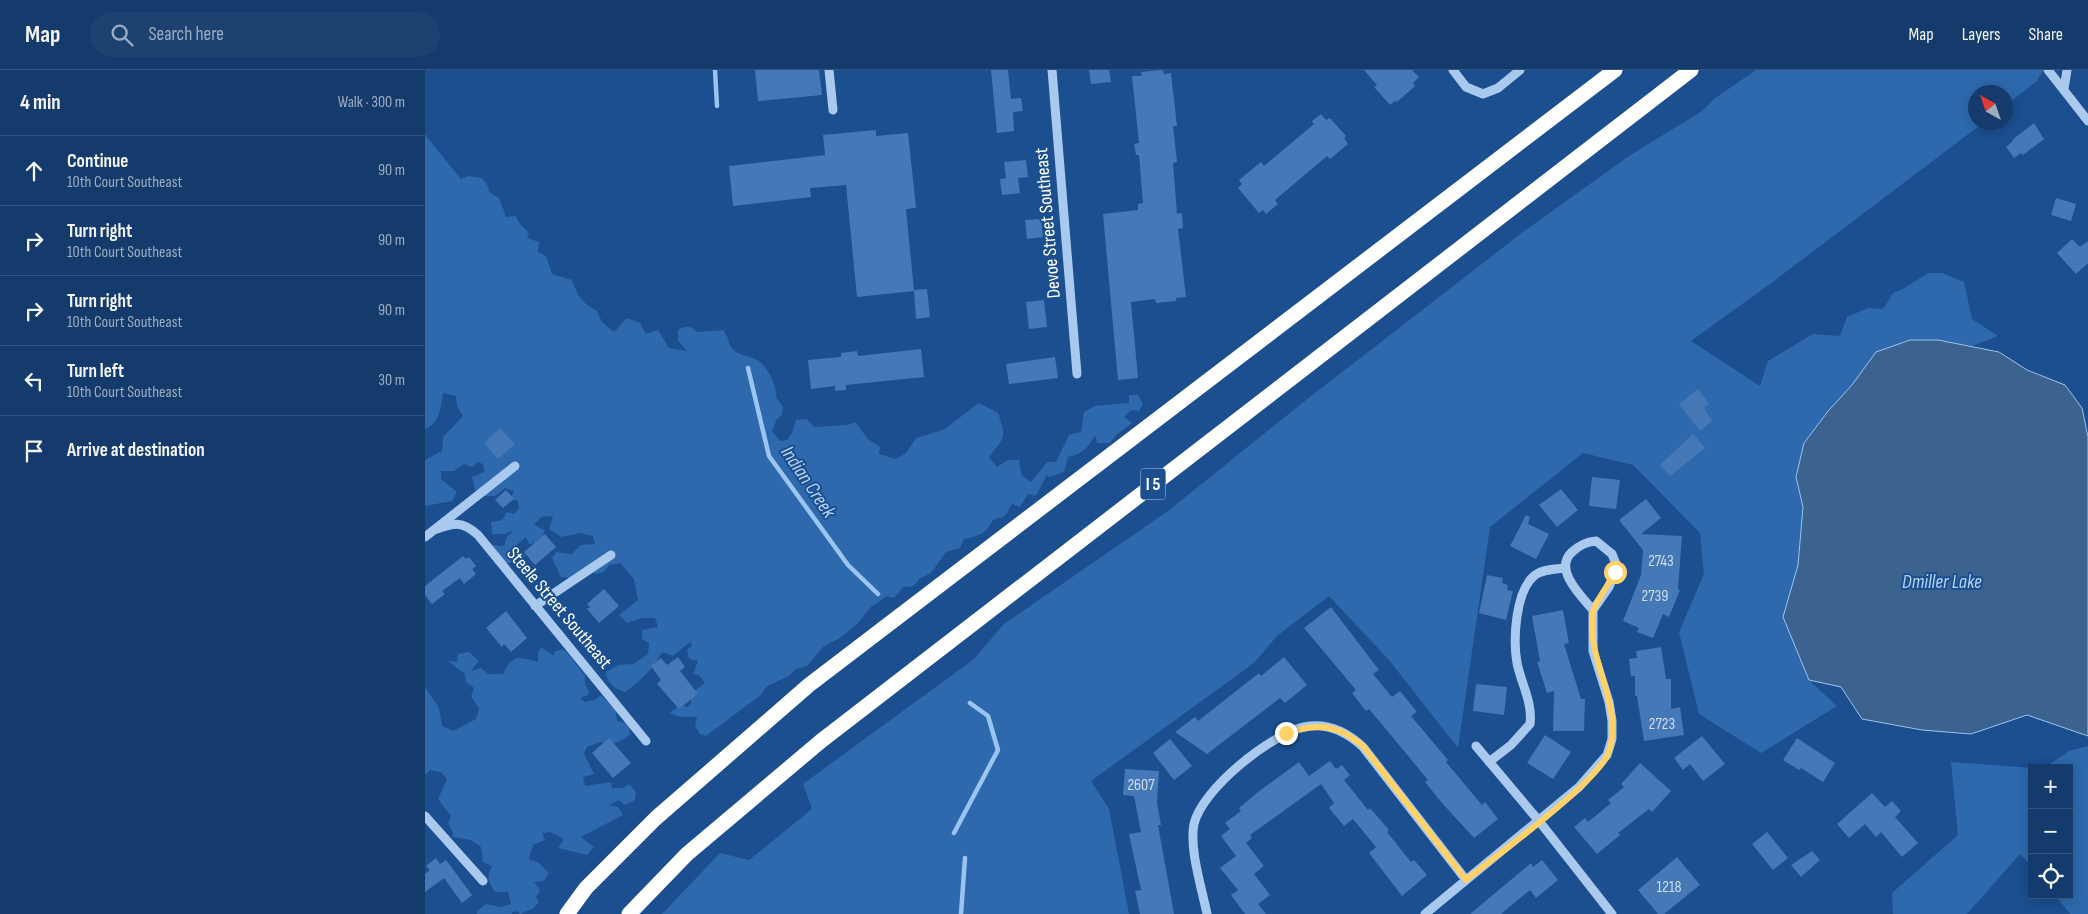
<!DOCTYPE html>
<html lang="en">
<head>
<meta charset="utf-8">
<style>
  :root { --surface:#143b6b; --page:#1d4271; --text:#f1f3f6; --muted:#9dadc1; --line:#33557e }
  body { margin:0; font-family:"Sofia Sans Condensed",sans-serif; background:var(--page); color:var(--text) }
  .controls { position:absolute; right:15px; bottom:15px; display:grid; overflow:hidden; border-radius:0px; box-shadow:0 2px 12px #0003 }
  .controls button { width:45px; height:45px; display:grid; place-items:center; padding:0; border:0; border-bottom:1px solid var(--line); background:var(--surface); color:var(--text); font:25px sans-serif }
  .compass { position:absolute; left:1543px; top:15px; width:45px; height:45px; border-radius:50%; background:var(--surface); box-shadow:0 2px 12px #0003; rotate:320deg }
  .stop { position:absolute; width:15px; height:15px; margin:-11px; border:4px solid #ffd166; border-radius:50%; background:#fff }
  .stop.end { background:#ffd166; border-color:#fff; box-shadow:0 1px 5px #0008 }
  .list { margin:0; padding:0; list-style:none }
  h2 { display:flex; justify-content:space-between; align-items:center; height:65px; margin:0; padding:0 20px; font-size:21px }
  h2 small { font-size:16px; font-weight:400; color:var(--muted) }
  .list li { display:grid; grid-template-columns:32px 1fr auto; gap:15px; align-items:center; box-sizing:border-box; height:70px; padding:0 20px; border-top:1px solid var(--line) }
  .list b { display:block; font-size:19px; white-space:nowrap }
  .list p { margin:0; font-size:16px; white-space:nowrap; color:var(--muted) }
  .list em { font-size:16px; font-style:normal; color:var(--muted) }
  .icon { flex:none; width:28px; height:28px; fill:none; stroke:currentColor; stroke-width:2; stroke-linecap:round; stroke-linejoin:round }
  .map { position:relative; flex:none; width:1663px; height:844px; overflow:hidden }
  header { display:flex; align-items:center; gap:30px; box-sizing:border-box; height:70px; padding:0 25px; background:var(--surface); border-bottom:1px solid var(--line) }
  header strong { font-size:24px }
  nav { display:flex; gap:28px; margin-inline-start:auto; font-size:18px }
  .search { width:350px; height:45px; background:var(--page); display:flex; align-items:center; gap:12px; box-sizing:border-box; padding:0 18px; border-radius:28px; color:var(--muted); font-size:19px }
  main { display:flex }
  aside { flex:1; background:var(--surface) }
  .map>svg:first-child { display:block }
  .green { fill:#2e69ad }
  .water { fill:#3c6290; stroke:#9cc4f0 }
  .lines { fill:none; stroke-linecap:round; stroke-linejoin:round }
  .stream { stroke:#9cc4f0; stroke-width:4.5 }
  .building { fill:#4478b7 }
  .minor { stroke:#a9c9ee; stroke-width:9 }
  .highway { stroke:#fff; stroke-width:15 }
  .route { stroke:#ffd166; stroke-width:6 }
  .labels { text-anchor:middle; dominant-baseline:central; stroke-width:4; stroke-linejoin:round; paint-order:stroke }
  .number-label { font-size:16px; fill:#d0dded }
  .shield { fill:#1b4f8f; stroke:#bbcadd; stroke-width:1 }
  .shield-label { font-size:18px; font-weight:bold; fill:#fff }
  .street-label { font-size:19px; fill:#fff; stroke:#1b4f8f }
  .water-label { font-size:20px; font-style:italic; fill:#b5d3f5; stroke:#1b4f8f }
</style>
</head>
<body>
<header>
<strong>Map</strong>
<div class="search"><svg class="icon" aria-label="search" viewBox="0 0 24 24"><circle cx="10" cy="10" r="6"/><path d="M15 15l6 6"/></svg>Search here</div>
<nav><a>Map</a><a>Layers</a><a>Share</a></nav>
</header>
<main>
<aside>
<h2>4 min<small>Walk · 300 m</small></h2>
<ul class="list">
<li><svg class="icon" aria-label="ahead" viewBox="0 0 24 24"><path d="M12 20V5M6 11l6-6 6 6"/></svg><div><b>Continue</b><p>10th Court Southeast</p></div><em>90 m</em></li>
<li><svg class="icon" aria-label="right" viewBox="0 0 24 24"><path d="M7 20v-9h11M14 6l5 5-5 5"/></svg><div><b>Turn right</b><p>10th Court Southeast</p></div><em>90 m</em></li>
<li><svg class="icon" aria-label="right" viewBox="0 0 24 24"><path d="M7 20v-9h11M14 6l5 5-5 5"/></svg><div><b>Turn right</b><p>10th Court Southeast</p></div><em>90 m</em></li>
<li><svg class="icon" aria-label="left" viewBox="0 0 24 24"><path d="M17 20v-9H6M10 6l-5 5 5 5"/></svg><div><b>Turn left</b><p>10th Court Southeast</p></div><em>30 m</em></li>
<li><svg class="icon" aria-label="arrive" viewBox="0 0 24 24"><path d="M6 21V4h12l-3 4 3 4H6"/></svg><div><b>Arrive at destination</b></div></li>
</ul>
</aside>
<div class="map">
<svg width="1663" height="844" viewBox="0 0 1663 844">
  <rect width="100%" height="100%" fill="#1b4f8f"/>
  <path class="green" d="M1331,0H1618L1612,11L1581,35L1580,22H1550V52L1558,53L1349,211L1266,271L1335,316L1343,291L1388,264L1415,266L1422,247L1443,238L1458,239L1468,223L1478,219L1503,203H1517L1539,212L1547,249L1573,266L1547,276L1513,270L1427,315L1404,340L1379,373L1371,407L1378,437L1373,495L1358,547L1384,610L1412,636L1336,683L1274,644L1254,562L1279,504L1275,463L1208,395L1158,383L1065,457L1033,678L964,590L904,526L852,566L829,593L666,711L684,739L704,844H237L295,783L324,790L387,739L378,714L549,589L579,554L743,441L881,330L1098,162L1204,86L1277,41L1289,29Z
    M0,65L36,109L43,106L57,108L63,116L64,122L74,128L81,147L91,146L95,154L104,163L102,168L114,172L113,182L121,186L127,204L147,210L153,225L161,234L172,241L177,252L189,262L202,248L215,253L221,264L233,260L244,278L262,281L253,271V260C261,256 266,255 272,262L298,260C303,266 303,272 306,277C312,286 324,285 332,290C341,294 353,317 351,327L358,337L357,345L352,349L347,361L355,371L362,370L367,363L371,350L382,349L389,357L422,355L430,352L443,369L455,377L454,384L471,389L481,383L491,368L518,360L554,333L573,343C582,369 580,366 564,387L572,397L583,390H594L597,406L606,412L622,392H631L644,365L656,362L659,342L670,336L704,333V325H713L718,334L714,341L706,340L699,347L707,353L691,365L685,373H672L670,365C663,378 657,384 643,387L639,402L624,407L622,405L611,426L603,424L595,437L587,434L580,446L568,450C561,464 554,466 539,469L535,478L521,482L506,503L494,509L489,516L478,517L469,528L462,526L446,537L434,552L415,568L398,577L382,596L371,599L364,606L342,616L337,624L281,666L275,664L270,656L272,647H256L244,643L255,635L263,637L266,633V623L280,613L274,605L268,604L273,591L264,589L262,580L267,576L265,572L248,586L237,582C228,599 216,611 200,622C189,618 182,614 181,602L194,595L208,594L223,584L224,573L217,569V560L233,557L230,548H217L202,553L194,545L213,530L209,509L195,493L184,495L179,502L171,504L157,497L155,509L136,507L127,488L131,482L147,484L155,475L170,474L168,466L156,463L136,467L124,459L128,446L116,447L109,455L120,460L115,472L104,474L101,467L92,475L100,486L95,492L69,494L68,475L79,476L82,467L89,460L80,464H67L66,452L77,450L82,442L89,444L94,438L93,431L85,429L89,421L80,418L70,426H59L50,420L47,407L59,402L58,394L53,392L47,397L39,394L29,401H16V409L32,422L27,431L0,436V390L17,381L18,367L38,346L32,336L31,326L18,323C16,336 15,354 0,359Z
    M116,577L129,586V582L138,579C146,586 152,597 160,605V614L164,622L163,625L155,628L160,632L170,630L176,625L191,641L192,651L204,654L205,664C195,673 188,675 175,672L162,677L159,684L169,704L158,707L160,716L186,712L187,718H198L204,714L211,722L210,730L200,735L194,730L184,735L193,737L198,745L156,767L169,777L162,785L133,778L139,769L125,762L117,763L120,770L108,775L104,789L114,793L124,803L119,811L109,812L115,820L111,827L114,832L109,838L95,844L91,841L87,842V844H52V841L61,834L75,837L86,834L83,822H70C63,812 61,808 67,796L58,792L56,777L46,770L27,767L28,763L23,753L26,746L13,729L22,709L16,702L5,700L0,705V617L14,638L17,656L28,661L51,649L54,639L46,626L49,618L41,612L40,604L23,591L32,592L33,584L44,582L54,591L46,601L56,598L63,604H78C87,584 95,587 113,592V583Z
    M1663,676V844H1645L1630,825H1644V698H1619L1644,681Z
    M1526,692L1608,698L1607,797L1595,784L1542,844H1468L1467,823L1533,765Z"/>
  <path class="water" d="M1485,270H1513L1574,282L1602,300L1640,315L1657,338L1663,367V666L1602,645L1546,664L1497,660L1437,649L1416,617L1384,610L1358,547L1373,495L1378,437L1371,407L1379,373L1404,340L1427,315L1451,282Z"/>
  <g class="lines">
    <path class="stream" d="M290,0L292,36
      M323,298L344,386L423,495L453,524
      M529,763L573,680L563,646L545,633
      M536,844L540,788"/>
  </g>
  <path class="building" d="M330,0H394L397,25L333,31Z
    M566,0H583L586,29L596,28L598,41L588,42L589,61L572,63Z
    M664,0H684L686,12L666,14Z
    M738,0L739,4L746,3L752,56H748L752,92L748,93L752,144L757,143L758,158L753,159L761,227L751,228V231L731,233L730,229L706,232L713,308L693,310L678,144L713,140V134L718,133L714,85H711L709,74L714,73L707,6H717L716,2Z
    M939,0H987L994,7L988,13L990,16L972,32L970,31L965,35L949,17L952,15Z
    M896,44L901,50L905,48L921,66L919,68L923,74L905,89L902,86L850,130L853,134L841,144L838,140L834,143L813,118L817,114L814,110L836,92L839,96L889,54L887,51Z
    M1609,53L1619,69L1598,85L1596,83L1589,88L1581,77L1588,71L1587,70Z
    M451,60V66L483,63L491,138L481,139L489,220L502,219L505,247L491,249L489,221L432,227L421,115L385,118L386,127L308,136L304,96L400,85L398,65Z
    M601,90L603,107L593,108L595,123L577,125L575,109L581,108L579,92Z
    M1631,128L1651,134L1646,151L1626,145Z
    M616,149L618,167L602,169L600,150Z
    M1647,169L1655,177L1663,171V193L1651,204L1632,183Z
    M619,230L622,257L604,259L601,232Z
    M496,279L499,307L421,315V320L410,321V316L386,319L383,290L416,287V283L432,281L433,286Z
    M630,287L633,308L584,314L581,294Z
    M1273,319L1284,334L1279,338L1287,351L1275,361L1254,334Z
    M75,358L90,374L73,389L59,373Z
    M1268,364L1280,378L1245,406L1235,395Z
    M1167,407L1195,410L1191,439L1164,436Z
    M1136,419L1153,440L1132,457L1114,435Z
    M81,420L89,429L78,438L70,430Z
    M1221,429L1236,448L1216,464L1257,466L1253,519L1255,520L1244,547L1238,544L1228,568L1212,562L1214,558L1198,551L1216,505L1218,480L1194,450Z
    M1101,445L1105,447L1103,454L1124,464L1111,489L1085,476Z
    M120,464L131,477L110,495L99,482Z
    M38,486L41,489L44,487L51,496L47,499L51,504L39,514L35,508L17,521L20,524L7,534L0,525V516Z
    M1062,505L1078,508L1077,513L1083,515L1082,520L1088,521L1081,550L1054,543Z
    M179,519L194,536L174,553L162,539L165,537L162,534Z
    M906,537L954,600L948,604L967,627L975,621L992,642L986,646L1023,690L1021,692L1057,735L1060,732L1073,749L1049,768L1017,733L1000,712L1003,710L965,664L944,639L941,641L927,623L931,620L879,558Z
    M1138,540L1144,573L1139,574L1156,629H1160L1159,661H1128L1129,621L1122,623L1112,592L1115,591L1107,546Z
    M81,541L102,568L86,582L79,574L77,577L61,558Z
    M1236,577L1241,609H1246V639L1255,637L1259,665L1219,671L1212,626H1210V606H1206L1204,589L1212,588L1211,581Z
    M253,587L260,597L255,601L273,624L254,639L232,614L236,610L226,596L236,588L242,595Z
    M859,587L882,615L860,633L855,628L782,684L750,662L770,647L773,651L834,603L836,606Z
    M1051,614L1082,617L1079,645L1048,641Z
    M1120,665L1146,682L1128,709L1102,693Z
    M1277,666L1300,694L1278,711L1265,694L1258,700L1249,688Z
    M184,668L206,693L188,708L167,683Z
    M1372,668L1410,693L1398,712L1376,698L1374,700L1358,690Z
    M745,669L767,696L749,710L728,683Z
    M905,691L911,699L917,695L925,705L919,710L943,740L945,738L964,760L962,762L986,792L989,790L1002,805L977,826L944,783L951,777L928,749L919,756L904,738L909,733L896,714L825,765L827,768L821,773L839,796L829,804L845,825L833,834L841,844H820L806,825L813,820L795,798L811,786L796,766L805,759L800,753L816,741L814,738L833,722L874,692L884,706Z
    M1215,693L1246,721L1227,742L1224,739L1193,763L1195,765L1172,784L1149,757L1160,748L1163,752L1186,733L1183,730L1199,717L1196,714Z
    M700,699L734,701L732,733L736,755H733L749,844H715L710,821L716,820L704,764L716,762L709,726L698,725Z
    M1447,723L1460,737L1467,731L1476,741L1470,747L1493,773L1477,787L1456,762L1451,767L1440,754L1424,768L1412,754Z
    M1342,762L1363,788L1348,800L1327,774Z
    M1387,781L1395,790L1376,807L1366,795Z
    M1252,787L1275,815L1239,844H1233L1213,820Z
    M11,788L15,794L21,790L47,825L37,833L19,808L0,822V804L5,800L1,796Z
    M1117,790L1133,810L1111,828L1105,820L1076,844H1045L1106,793L1108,797Z"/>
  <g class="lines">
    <path class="minor" d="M404,0L408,40
      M627,0L652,304
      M1028,0L1041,17L1058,24L1073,18L1095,0
      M1623,0L1663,51
      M1639,19L1642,0
      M9,460C29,453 36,450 53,465L221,671
      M0,467L90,396
      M110,536L186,485
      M1051,676L1114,751L1187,844
      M1064,692L1086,675L1105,654C1108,633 1096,613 1092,593C1088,570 1090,521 1110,505C1118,499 1130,499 1140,498
      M0,746L58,811
      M782,844C777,819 764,779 769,754C777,719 845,665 879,657C902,652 922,662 938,677L1041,810
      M1000,844L1154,717L1182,685L1187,669V651L1184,632L1168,581V540L1184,517L1190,502L1191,494L1187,484L1171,471C1161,472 1155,475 1147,482C1128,499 1156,526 1168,540"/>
    <path class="highway" d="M142,844L161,818L231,748L384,615L1190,0
      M204,844L262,784L396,671L1266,0"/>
  </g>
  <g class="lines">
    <path class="route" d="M861,663C893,653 912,654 938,676L1041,810C1071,786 1170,714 1183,684C1201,637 1160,591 1168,542C1170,532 1185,513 1190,502"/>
  </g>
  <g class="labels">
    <g class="number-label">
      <text x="1236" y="491">2743</text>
      <text x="1230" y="526">2739</text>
      <text x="1237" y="654">2723</text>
      <text x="716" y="715">2607</text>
      <text x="1244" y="817">1218</text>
    </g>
    <rect class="shield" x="715.5" y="398.5" width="25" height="31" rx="4"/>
    <g class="shield-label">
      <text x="728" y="414">I 5</text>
    </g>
    <g class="street-label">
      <text transform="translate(623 153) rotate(-95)">Devoe Street Southeast</text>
      <text transform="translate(134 538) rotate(50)">Steele Street Southeast</text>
    </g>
    <g class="water-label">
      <text transform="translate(383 412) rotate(56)">Indian Creek</text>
      <text x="1517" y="512">Dmiller Lake</text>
    </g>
  </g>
</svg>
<div class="controls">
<button>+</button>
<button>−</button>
<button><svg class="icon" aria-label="locate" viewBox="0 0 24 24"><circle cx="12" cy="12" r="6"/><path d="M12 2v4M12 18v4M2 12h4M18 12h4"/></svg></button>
</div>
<svg class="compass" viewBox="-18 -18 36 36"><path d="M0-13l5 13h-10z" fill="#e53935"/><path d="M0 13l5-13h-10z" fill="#9dadc1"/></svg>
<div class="stop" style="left:1190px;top:502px"></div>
<div class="stop end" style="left:861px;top:663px"></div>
</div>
</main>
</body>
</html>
